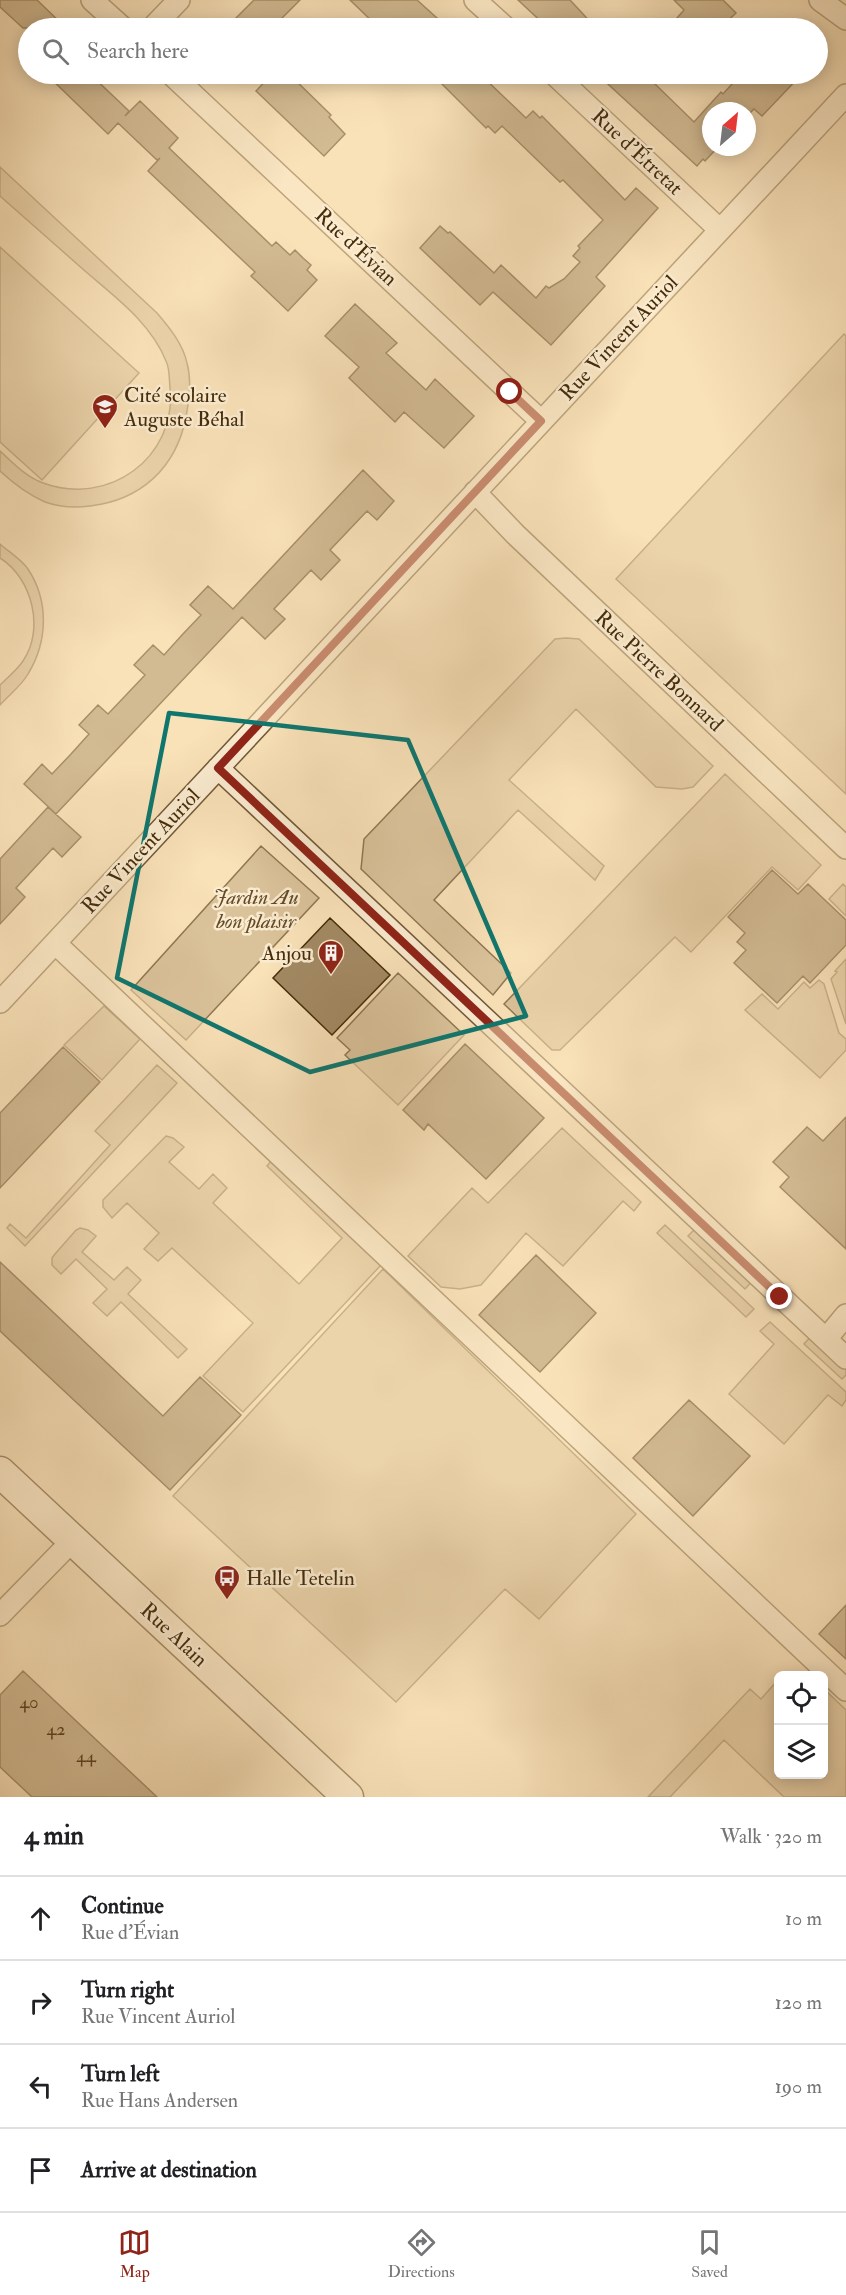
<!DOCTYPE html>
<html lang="en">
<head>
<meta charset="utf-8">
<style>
  :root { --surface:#fff; --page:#f2f2f2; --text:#202124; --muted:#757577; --line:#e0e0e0; --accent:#8f2418 }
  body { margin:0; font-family:"IM FELL Double Pica",serif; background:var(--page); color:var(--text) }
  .controls { position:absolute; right:18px; bottom:18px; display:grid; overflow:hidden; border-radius:9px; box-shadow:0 3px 15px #0003 }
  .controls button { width:54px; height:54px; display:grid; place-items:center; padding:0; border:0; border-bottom:2px solid var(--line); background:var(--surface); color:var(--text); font:30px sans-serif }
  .compass { position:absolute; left:702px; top:102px; width:54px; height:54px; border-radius:50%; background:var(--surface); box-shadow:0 3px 15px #0003; rotate:28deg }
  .stop { position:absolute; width:18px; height:18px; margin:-14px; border:4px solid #8f2418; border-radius:50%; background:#fff }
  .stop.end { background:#8f2418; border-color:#fff; box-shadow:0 2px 6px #0008 }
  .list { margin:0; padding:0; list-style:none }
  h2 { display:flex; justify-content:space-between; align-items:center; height:78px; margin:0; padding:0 24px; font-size:26px }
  h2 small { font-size:20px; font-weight:400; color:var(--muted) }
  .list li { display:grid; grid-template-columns:39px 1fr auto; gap:18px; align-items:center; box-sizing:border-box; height:84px; padding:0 24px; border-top:2px solid var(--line) }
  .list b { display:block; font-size:22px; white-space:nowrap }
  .list p { margin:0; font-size:20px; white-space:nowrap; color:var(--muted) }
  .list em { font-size:20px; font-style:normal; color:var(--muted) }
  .icon { flex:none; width:33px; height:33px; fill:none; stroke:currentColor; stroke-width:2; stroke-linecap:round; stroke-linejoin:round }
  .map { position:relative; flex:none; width:846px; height:1797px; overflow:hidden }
  .search { position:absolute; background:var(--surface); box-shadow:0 3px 15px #0003; left:18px; right:18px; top:18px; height:66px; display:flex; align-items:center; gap:15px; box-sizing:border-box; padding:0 21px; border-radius:33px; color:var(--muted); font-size:22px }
  .sheet { height:414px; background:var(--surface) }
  nav { display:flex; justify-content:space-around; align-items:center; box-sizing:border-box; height:84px; border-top:2px solid var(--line); background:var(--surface); font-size:16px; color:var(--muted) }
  nav a { display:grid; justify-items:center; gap:3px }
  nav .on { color:var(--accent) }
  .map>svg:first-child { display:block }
  .green { fill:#dac29a; stroke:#907752; stroke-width:1.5 }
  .building { fill:#a38a64; stroke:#452c0a; stroke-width:1.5 }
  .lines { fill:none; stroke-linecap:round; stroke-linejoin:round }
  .street-casing { stroke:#725936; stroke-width:24 }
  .secondary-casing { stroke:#452c0a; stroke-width:33 }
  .street { stroke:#fbecd1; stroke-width:21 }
  .secondary { stroke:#fbecd1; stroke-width:30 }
  .route { stroke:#8f2418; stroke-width:8 }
  .marked { fill:none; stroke:#0f766e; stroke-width:4.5; stroke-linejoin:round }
  .labels { text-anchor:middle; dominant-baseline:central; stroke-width:5; stroke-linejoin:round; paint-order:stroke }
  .number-label { font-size:18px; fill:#5c4420 }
  .street-label { font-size:21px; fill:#452c0a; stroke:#fbecd1 }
  .poi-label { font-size:21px; fill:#452c0a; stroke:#fbecd1; text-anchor:start }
  .park-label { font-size:21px; font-style:italic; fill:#634a27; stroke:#fbecd1 }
</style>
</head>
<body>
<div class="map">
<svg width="846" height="1797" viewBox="0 0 846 1797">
  <rect width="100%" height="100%" fill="#f9e1b8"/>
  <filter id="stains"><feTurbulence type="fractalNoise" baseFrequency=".00333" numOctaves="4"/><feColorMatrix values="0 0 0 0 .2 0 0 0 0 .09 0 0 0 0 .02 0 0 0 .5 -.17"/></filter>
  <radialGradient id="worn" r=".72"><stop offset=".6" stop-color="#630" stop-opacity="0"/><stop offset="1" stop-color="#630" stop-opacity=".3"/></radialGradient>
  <path class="green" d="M0,167L157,313C169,327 183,344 187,363C192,381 189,400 186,417C176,468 141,500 90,506C75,508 59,507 45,502C27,494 14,484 0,471V451C13,463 26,477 43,483C108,507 177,458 170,388C169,379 170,369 166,361C151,323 115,297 85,271C57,246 28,221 0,196Z
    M0,247L139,373L42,480L0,442Z
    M844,334L846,336V794L616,579Z
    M0,544C9,552 21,559 28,569C49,601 48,641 28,674C22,685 9,695 0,705V685C7,678 17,670 23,661C45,629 32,578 0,558Z
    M566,638L579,639L713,766L693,787L682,789L656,787L576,709L509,780L604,866L595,880L518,810L434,900L511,973L493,995L361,869L364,839L555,639Z
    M725,774L821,865L798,890L772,867L691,952L675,937L560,1050H552L504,1004Z
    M261,846L319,898L186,1040L131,990Z
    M843,884L846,887V916L829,899Z
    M846,959V1024L831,979L837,972L835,971Z
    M398,973L464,1035L398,1105L345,1055L350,1050L337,1038Z
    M819,980L824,984L839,1033L846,1039V1050L820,1078L745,1010L762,994L778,1009L804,982L810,988Z
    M104,1006L140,1039L102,1080L64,1045Z
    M157,1065L177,1083L25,1246L7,1228L10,1224L26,1238L110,1145L95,1131Z
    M562,1128L641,1202L634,1211L623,1201L563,1266L526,1233L481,1285L460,1289L441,1287L408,1256L472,1188L488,1203Z
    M166,1136L173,1138L184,1147L169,1162L199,1189L213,1174L227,1188L213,1203L299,1284L342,1238L267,1166L271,1161L381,1265L243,1412L203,1376L253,1323L172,1248L158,1261L144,1249L159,1233L127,1203L112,1218L103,1207V1200Z
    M665,1225L754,1309L746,1317L657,1233Z
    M698,1226L755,1278L745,1289L688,1236Z
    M80,1228L88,1230L96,1236L82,1252L114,1280L127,1267L141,1280L128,1294L187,1349L178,1358L121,1302L107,1316L93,1303L107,1289L76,1259L61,1274L52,1265V1258L55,1254L76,1230Z
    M383,1269L636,1514L539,1619L505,1589L396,1702L173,1496Z
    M770,1322L846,1392V1400L842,1406L828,1395L784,1444L729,1394L774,1344L760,1331Z
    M814,1333L846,1363V1375L842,1379L804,1344Z
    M778,1680V1774H824V1689L846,1710V1797H784L724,1740L670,1797H648L750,1689L761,1699Z"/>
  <path class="building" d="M0,0H37L66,28H23L0,7Z
    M254,0H300L272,28H226Z
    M350,0H417L448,28H379Z
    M518,0H570L596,28H548Z
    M674,0H723L736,13L720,28H689L677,18L684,10Z
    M46,74H90L129,111L125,116L140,101L178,138L169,148L272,246L276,242L290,255L295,250L303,258L311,265L307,270L317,280L288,311L251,276L255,272L148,171L160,158L157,160L118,123L108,134Z
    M272,74H289L331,115L329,117L345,134L324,156L256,91Z
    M432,74H480L526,118L533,111L540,118L542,116L625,200L636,188L658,208L596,277L605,286L551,345L493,292L480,305L420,248L440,226L448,233L450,232L494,273L501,265L536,298L546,286L549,288L564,279L580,262L573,256L580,248L578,246L603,220L563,180L560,182L502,126L495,133L488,126L486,128Z
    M597,74H663L655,84L694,122L721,92L723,94L741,74H802L762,116L754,109L747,116V111H711V147H718L705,161L703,159L697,166Z
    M355,304L397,343L386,353L426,390L435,379L474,416L444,448L404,412L395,422L349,378L359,367L325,336Z
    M363,470L394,501L377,520L367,511L330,550L340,560L321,580L311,570L274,609L285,619L265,639L242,617L56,814L24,784L42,764L52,774L71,754L89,734L79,725L98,705L108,714L127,694L145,675L134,665L153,645L164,655L182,635L201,615L190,605L208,586L233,609Z
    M48,807L81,837L62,857L53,848L16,888L25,897L0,924V859Z
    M772,870L798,894L808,884L846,920V945L810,983L803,976L777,1003L734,963L746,950L737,942L745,933L728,917Z
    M330,918L390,975L332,1035L273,978Z
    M465,1044L544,1118L486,1179L428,1124L424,1130L403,1110Z
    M63,1047L100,1082L0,1188V1113Z
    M846,1117V1249L780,1187L789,1177L773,1162L807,1127L823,1141Z
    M536,1255L596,1313L540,1372L479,1315Z
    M0,1262L163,1416L200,1377L241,1415L170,1490L0,1331Z
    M689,1400L750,1456L693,1516L633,1458Z
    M846,1605V1659L819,1634Z
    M23,1671L157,1797H32L0,1767V1695Z"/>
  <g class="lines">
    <defs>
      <path id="street" d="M92,0L123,28
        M475,0L506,28
        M820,0L846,19
        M152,28L179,0
        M171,74L541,421
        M554,74L720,230
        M475,492L515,534L846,848
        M218,768L846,1358
        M55,943L846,1690
        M0,1002L846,95
        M826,1339L846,1315
        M0,1615L73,1540"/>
      <path id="secondary" d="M0,1472L348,1797"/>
    </defs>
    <use href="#street" class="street-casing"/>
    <use href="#secondary" class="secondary-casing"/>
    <use href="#street" class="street"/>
    <use href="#secondary" class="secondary"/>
  </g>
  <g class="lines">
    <path class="route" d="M510,392L541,421L218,768L780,1297"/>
  </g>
  <path d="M0 0H846V1797H0ZM169,713L408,740L526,1016L310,1072L117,978Z" fill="#f9e1b8" fill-opacity=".55" fill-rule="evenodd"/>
  <path class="marked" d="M169,713L408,740L526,1016L310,1072L117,978Z"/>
  <defs>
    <symbol id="school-pin" viewBox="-11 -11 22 30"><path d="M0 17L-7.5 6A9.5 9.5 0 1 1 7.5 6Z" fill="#8f2418" stroke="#fbecd1"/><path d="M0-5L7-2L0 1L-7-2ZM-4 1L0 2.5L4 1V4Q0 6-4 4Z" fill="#fff"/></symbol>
    <symbol id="building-pin" viewBox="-11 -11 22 30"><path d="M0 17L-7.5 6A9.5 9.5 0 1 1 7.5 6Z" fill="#8f2418" stroke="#fbecd1"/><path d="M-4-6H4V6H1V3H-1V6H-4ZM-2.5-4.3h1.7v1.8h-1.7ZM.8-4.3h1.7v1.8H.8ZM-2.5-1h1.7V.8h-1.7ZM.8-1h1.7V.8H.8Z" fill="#fff"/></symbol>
    <symbol id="bus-pin" viewBox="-11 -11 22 30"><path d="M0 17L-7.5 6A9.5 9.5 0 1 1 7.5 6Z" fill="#8f2418" stroke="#fbecd1"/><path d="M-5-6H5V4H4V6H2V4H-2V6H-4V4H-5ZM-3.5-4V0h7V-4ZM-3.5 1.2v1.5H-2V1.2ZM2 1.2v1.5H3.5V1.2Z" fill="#fff"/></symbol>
  </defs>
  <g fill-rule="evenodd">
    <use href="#school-pin" x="90" y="392" width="30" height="40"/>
    <use href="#building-pin" x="316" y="938" width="30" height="40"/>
    <use href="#bus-pin" x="212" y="1563" width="30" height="40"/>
  </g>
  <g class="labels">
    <g class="number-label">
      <text x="29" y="1702">40</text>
      <text x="56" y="1729">42</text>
      <text x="86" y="1756">44</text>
    </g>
    <g class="street-label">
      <text transform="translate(637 152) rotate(43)">Rue d'Étretat</text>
      <text transform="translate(356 247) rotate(43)">Rue d'Évian</text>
      <text transform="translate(619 338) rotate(-47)">Rue Vincent Auriol</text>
      <text transform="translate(659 671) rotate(43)">Rue Pierre Bonnard</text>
      <text transform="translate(141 851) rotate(-47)">Rue Vincent Auriol</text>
      <text transform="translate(174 1635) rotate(43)">Rue Alain</text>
    </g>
    <g class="poi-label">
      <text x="124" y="395">Cité scolaire<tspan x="124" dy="24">Auguste Béhal</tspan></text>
      <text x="312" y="953" text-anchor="end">Anjou</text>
      <text x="246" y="1578">Halle Tetelin</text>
    </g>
    <g class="park-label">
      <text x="256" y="897">Jardin Au<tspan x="256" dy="24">bon plaisir</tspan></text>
    </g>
  </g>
  <rect width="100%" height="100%" filter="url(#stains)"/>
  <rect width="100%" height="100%" fill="url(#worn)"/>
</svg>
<div class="controls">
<button><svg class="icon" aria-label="locate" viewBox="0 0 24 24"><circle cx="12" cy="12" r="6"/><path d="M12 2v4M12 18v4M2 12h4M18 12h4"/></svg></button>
<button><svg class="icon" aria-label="layers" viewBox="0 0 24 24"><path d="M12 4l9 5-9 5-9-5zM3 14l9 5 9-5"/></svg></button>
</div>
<svg class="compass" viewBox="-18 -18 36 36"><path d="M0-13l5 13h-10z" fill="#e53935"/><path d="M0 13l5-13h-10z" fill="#757577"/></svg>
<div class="stop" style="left:510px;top:392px"></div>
<div class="stop end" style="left:780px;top:1297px"></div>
<div class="search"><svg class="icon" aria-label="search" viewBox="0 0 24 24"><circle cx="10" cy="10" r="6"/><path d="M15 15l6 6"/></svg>Search here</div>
</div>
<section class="sheet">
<h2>4 min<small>Walk · 320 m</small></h2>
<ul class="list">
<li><svg class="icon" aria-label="ahead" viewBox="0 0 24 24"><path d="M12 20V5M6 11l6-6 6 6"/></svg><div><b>Continue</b><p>Rue d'Évian</p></div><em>10 m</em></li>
<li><svg class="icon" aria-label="right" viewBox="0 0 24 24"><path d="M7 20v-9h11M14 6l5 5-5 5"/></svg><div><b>Turn right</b><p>Rue Vincent Auriol</p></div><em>120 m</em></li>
<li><svg class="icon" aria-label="left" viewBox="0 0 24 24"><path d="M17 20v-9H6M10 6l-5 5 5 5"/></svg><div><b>Turn left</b><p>Rue Hans Andersen</p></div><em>190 m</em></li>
<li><svg class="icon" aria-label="arrive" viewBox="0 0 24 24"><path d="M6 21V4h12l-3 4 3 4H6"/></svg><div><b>Arrive at destination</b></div></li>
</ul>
</section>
<nav>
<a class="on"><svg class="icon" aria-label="map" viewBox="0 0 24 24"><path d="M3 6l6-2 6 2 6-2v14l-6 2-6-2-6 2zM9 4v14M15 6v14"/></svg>Map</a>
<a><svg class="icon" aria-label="directions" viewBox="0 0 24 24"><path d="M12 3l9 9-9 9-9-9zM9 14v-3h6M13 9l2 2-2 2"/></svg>Directions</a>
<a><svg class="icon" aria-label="saved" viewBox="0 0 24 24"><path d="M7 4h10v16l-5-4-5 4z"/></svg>Saved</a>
</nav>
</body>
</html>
